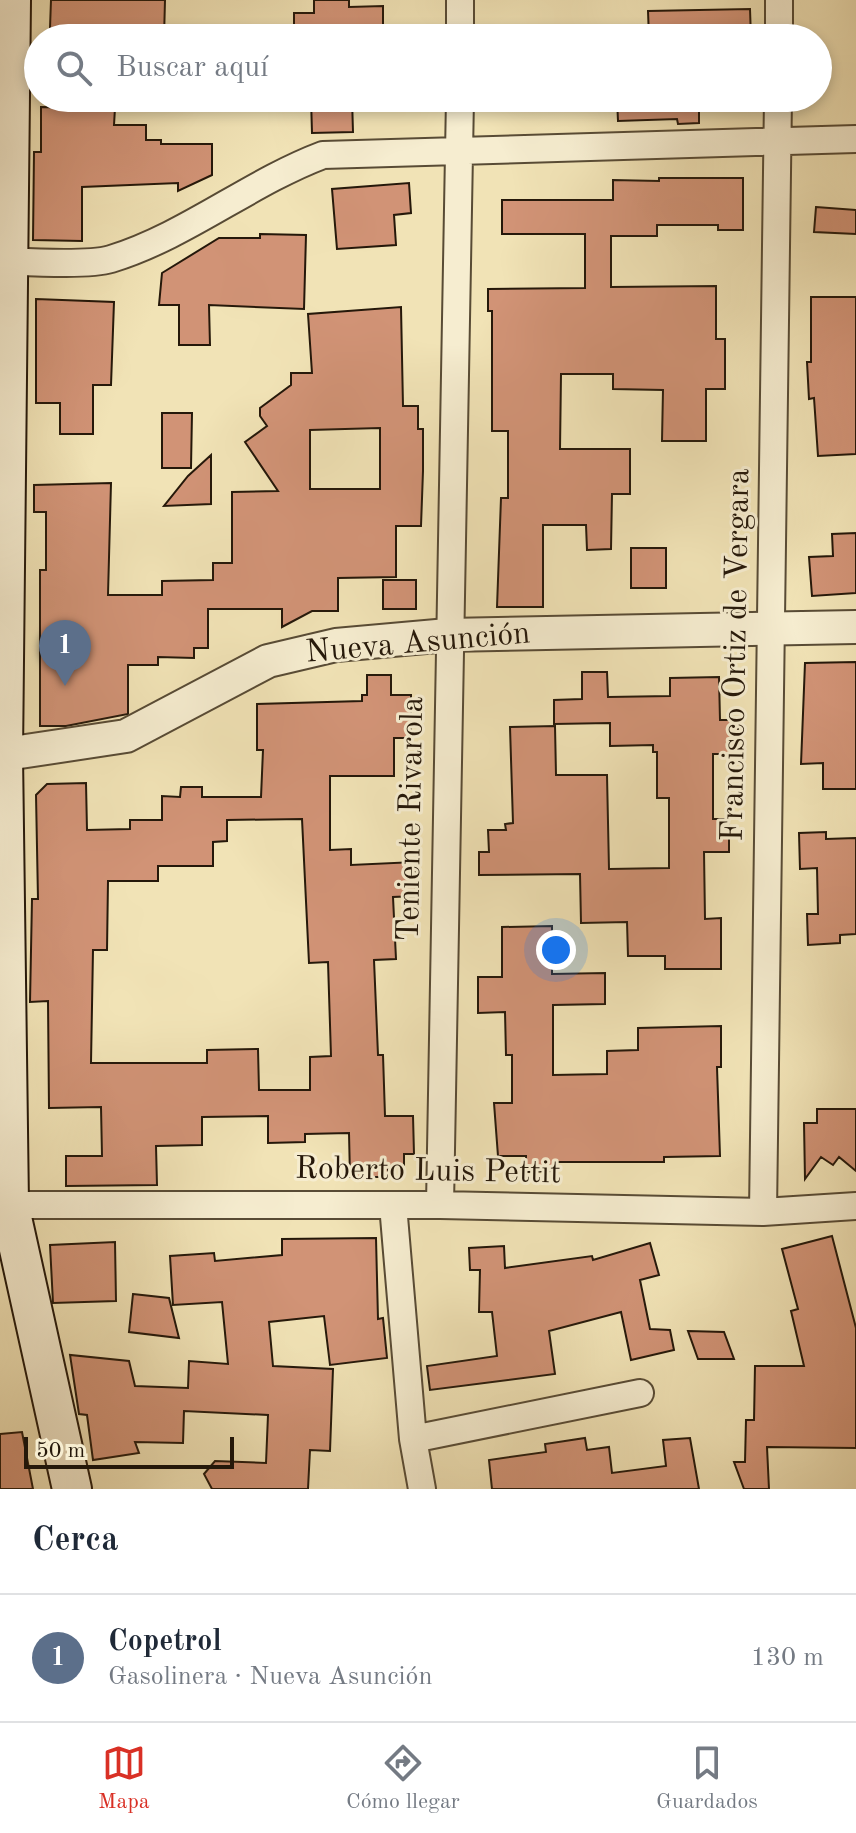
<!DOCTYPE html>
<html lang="es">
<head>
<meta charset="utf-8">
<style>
  :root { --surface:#fff; --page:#f2f2f3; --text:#1f2937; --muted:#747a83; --line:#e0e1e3; --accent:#d93025 }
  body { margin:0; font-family:"Old Standard TT",serif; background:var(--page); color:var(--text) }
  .scale { position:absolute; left:24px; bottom:20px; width:210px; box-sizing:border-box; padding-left:8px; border:4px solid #25180a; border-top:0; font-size:22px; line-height:28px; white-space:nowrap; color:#25180a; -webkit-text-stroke:6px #f6edd0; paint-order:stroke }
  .you { position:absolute; left:556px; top:950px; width:28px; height:28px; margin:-20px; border:6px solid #fff; border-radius:50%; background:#1a73e8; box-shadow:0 0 0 12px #1a73e833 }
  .badge { display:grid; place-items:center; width:52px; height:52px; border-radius:50%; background:var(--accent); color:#fff; font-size:26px; font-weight:700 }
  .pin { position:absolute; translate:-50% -66px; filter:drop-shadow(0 2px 4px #0008) }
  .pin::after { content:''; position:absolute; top:42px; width:28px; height:24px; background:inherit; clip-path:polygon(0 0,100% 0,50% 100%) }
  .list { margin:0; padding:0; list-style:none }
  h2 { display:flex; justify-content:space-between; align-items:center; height:104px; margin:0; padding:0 32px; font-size:34px }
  h2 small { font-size:26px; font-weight:400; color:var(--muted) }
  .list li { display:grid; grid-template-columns:52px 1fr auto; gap:24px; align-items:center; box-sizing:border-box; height:128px; padding:0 32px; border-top:2px solid var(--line) }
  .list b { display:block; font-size:30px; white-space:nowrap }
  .list p { margin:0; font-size:26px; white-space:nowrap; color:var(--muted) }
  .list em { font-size:26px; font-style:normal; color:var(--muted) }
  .icon { flex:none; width:44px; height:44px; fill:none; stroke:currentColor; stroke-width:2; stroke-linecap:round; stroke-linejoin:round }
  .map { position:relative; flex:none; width:856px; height:1489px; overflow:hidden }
  .search { position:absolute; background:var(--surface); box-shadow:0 4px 12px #0003; left:24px; right:24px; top:24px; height:88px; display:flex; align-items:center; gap:20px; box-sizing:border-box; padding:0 28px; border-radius:44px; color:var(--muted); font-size:30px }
  .sheet { height:232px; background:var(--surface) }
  nav { display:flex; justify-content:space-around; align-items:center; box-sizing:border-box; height:112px; border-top:2px solid var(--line); background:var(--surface); font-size:22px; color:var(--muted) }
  nav a { display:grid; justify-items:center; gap:4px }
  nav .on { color:var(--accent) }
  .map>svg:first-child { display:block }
  .building { fill:#d19376; stroke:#25180a; stroke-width:2; fill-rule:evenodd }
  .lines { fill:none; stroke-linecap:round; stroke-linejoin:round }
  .minor-casing { stroke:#584b35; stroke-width:30 }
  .tertiary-casing { stroke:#584b35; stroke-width:36 }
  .secondary-casing { stroke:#25180a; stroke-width:42 }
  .minor { stroke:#f6edd0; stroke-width:26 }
  .tertiary { stroke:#f6edd0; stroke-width:32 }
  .secondary { stroke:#f6edd0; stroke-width:38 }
  .labels { text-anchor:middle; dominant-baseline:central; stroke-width:6; stroke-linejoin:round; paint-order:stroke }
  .street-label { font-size:32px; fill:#25180a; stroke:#f6edd0 }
</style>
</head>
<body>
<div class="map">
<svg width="856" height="1489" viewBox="0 0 856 1489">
  <rect width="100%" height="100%" fill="#f1e3b6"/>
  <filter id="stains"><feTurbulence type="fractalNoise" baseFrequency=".0025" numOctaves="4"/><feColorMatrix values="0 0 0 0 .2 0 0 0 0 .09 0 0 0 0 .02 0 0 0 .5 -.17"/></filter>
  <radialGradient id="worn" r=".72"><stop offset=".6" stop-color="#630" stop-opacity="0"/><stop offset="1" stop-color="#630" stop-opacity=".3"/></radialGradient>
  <path class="building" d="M51,0H165L164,38H113V30L50,28Z
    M314,0H349V7L383,6V38H294V13H314Z
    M750,9L751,38H649L648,11Z
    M311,98H352L353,132L312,133Z
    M617,98H699V123L678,124L677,119L618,121Z
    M41,107L115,108L114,125H146V140H161V144H212V175L178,191V183L82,187V241L33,240L34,152H41Z
    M659,178H743V230H718V225H657V236H611V287L716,286V339H725V389H706V441H662L663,390L613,389V374H561L560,449H630V494H612L611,549L587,550L586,525H543V607H497L501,498H508V431H492V311H488V289L585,288V234H502V200H613V180L659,181Z
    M409,183L411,213L394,215L396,245L337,249L332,189Z
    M816,207L856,210V234L814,232Z
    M260,234L306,235L304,309L209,305L210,345H179V305H159L162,273L219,238H260Z
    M811,297H856V454L818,456L814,398L809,399L807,362H811Z
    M36,299L114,302L111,385H93V434H60V403H36Z
    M401,307L403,406H418V429H423V471L421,526H396V577L338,578V611H312L282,627V609H208V648H194V658L158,657V665H128V714L66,726H40V570H46V512H34V485L111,483L108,595H162V581L213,580V563H232V492L278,491L245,442L267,426L260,416V408L291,385V373H312L308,314ZM380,428V489H310V430Z
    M162,413H192L191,468H162Z
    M211,455V504L164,506L188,476Z
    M856,533V593L812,596L809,557L833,556L832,534Z
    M631,548H666V588H631Z
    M383,580H416V609H383Z
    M856,662V789H823V763L801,764L805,663Z
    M582,672H607L608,697L670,696V678L719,677L720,720H738V754H713V819H729V852H704L705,919L721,918V969H665V956H628L627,922L581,923L580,874L479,875V852H489L488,830H506L505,824L513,823L510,727L555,726L556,775H607L609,869L669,868V798H657V752H653V745L610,746V723L554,724V700L582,699Z
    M367,675H391V695H411V738H394V776H330V850L351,849V865L415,862L416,896L393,897L396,959L374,960L378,1055H383L385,1116H413L414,1154H404V1165L388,1166V1177H350L349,1133L305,1134V1142L268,1143V1116L202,1117V1145L156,1146L157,1185L66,1186V1156H102L101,1107L49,1108L48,1001L30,1002L32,899H38L36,795L47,784L86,783L87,830L130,829V820H162V796L180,797L181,787H202V797H261L263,750H257V704L362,701V695H367ZM302,819L309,963L328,962L331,1056L310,1057V1090H259L258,1049L207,1050V1063H91L93,950H107L108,881H158V866H213V842L227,841V820Z
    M826,832V839L856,838V934L840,935V943L808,945L807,914H818L817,868L800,869L799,833Z
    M552,926V974L605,973V1004L553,1005V1075L607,1074V1051L638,1050V1028L721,1026V1067H717L720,1156L664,1157V1162H554V1171L526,1172V1156H498L494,1103H512V1055H506L505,1012L478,1013V977H502V927Z
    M817,1109H856V1171L839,1157L833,1165L821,1157L805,1179L804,1123H817Z
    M832,1236L856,1328V1448L767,1447L769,1489H744L734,1462H745L746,1420H754L755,1366H804L791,1311L798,1309L782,1249Z
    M376,1238L378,1319L383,1318L387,1358L330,1365L324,1316L269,1322L273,1366L333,1369L330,1451L310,1450L308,1489H212L204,1474L215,1461L266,1463L268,1415L184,1411L183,1443L135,1442L139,1453L93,1460L87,1415L79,1414L70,1355L129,1361L135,1386L188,1388L189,1361L228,1364L222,1302L173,1305L170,1256L214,1253L215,1261L282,1255V1239Z
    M115,1242L116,1301L53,1303L50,1245Z
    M650,1243L659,1275L640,1280L650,1329L670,1330L674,1350L631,1360L621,1312L549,1331L555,1374L430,1390L427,1366L497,1356L492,1312H479L480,1270H470L469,1248L504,1246L505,1268L592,1256L593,1260Z
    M133,1294L169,1298L179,1338L129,1332Z
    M688,1331L724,1332L734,1359H698Z
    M22,1432L33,1489H0V1434Z
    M585,1438L587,1450L609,1447L612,1473L666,1466L663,1440L690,1438L699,1489H492L489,1460L546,1452L545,1444Z"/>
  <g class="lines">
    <defs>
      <path id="minor" d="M460,38V0
        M779,38V0
        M0,261C27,262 88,266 111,259C186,236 249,183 323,155L856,139
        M0,1205H440L763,1212L856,1206
        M393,1205L413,1439L422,1489
        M440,1205L460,98
        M763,1212L778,98
        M413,1439L640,1393"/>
      <path id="tertiary" d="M0,755L126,736L268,661L336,645L448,635L856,627"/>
      <path id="secondary" d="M11,0L3,755L9,1204L72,1489"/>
    </defs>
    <use href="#minor" class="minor-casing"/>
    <use href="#tertiary" class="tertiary-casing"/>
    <use href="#secondary" class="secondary-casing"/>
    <use href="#minor" class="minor"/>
    <use href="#tertiary" class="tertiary"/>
    <use href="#secondary" class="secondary"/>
  </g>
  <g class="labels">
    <g class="street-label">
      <text transform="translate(418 644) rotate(-5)">Nueva Asunción</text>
      <text transform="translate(737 655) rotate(-89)">Francisco Ortiz de Vergara</text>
      <text transform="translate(412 819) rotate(-89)">Teniente Rivarola</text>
      <text transform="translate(428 1172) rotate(1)">Roberto Luis Pettit</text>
    </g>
  </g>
  <rect width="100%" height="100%" filter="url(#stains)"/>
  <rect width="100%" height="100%" fill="url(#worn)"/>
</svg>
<div class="scale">50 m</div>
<div class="you"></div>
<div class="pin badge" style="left:65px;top:686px;background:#5c6f8a">1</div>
<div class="search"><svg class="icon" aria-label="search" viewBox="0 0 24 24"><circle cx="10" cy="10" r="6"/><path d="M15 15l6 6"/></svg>Buscar aquí</div>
</div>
<section class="sheet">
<h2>Cerca<small></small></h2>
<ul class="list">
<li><span class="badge" style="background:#5c6f8a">1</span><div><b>Copetrol</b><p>Gasolinera · Nueva Asunción</p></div><em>130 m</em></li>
</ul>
</section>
<nav>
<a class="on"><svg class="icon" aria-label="map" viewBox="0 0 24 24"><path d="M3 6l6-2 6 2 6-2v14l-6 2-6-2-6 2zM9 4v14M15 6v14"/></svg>Mapa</a>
<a><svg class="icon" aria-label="directions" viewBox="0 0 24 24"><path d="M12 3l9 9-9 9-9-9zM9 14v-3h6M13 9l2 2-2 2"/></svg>Cómo llegar</a>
<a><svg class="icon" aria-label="saved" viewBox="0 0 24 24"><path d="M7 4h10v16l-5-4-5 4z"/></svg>Guardados</a>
</nav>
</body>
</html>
